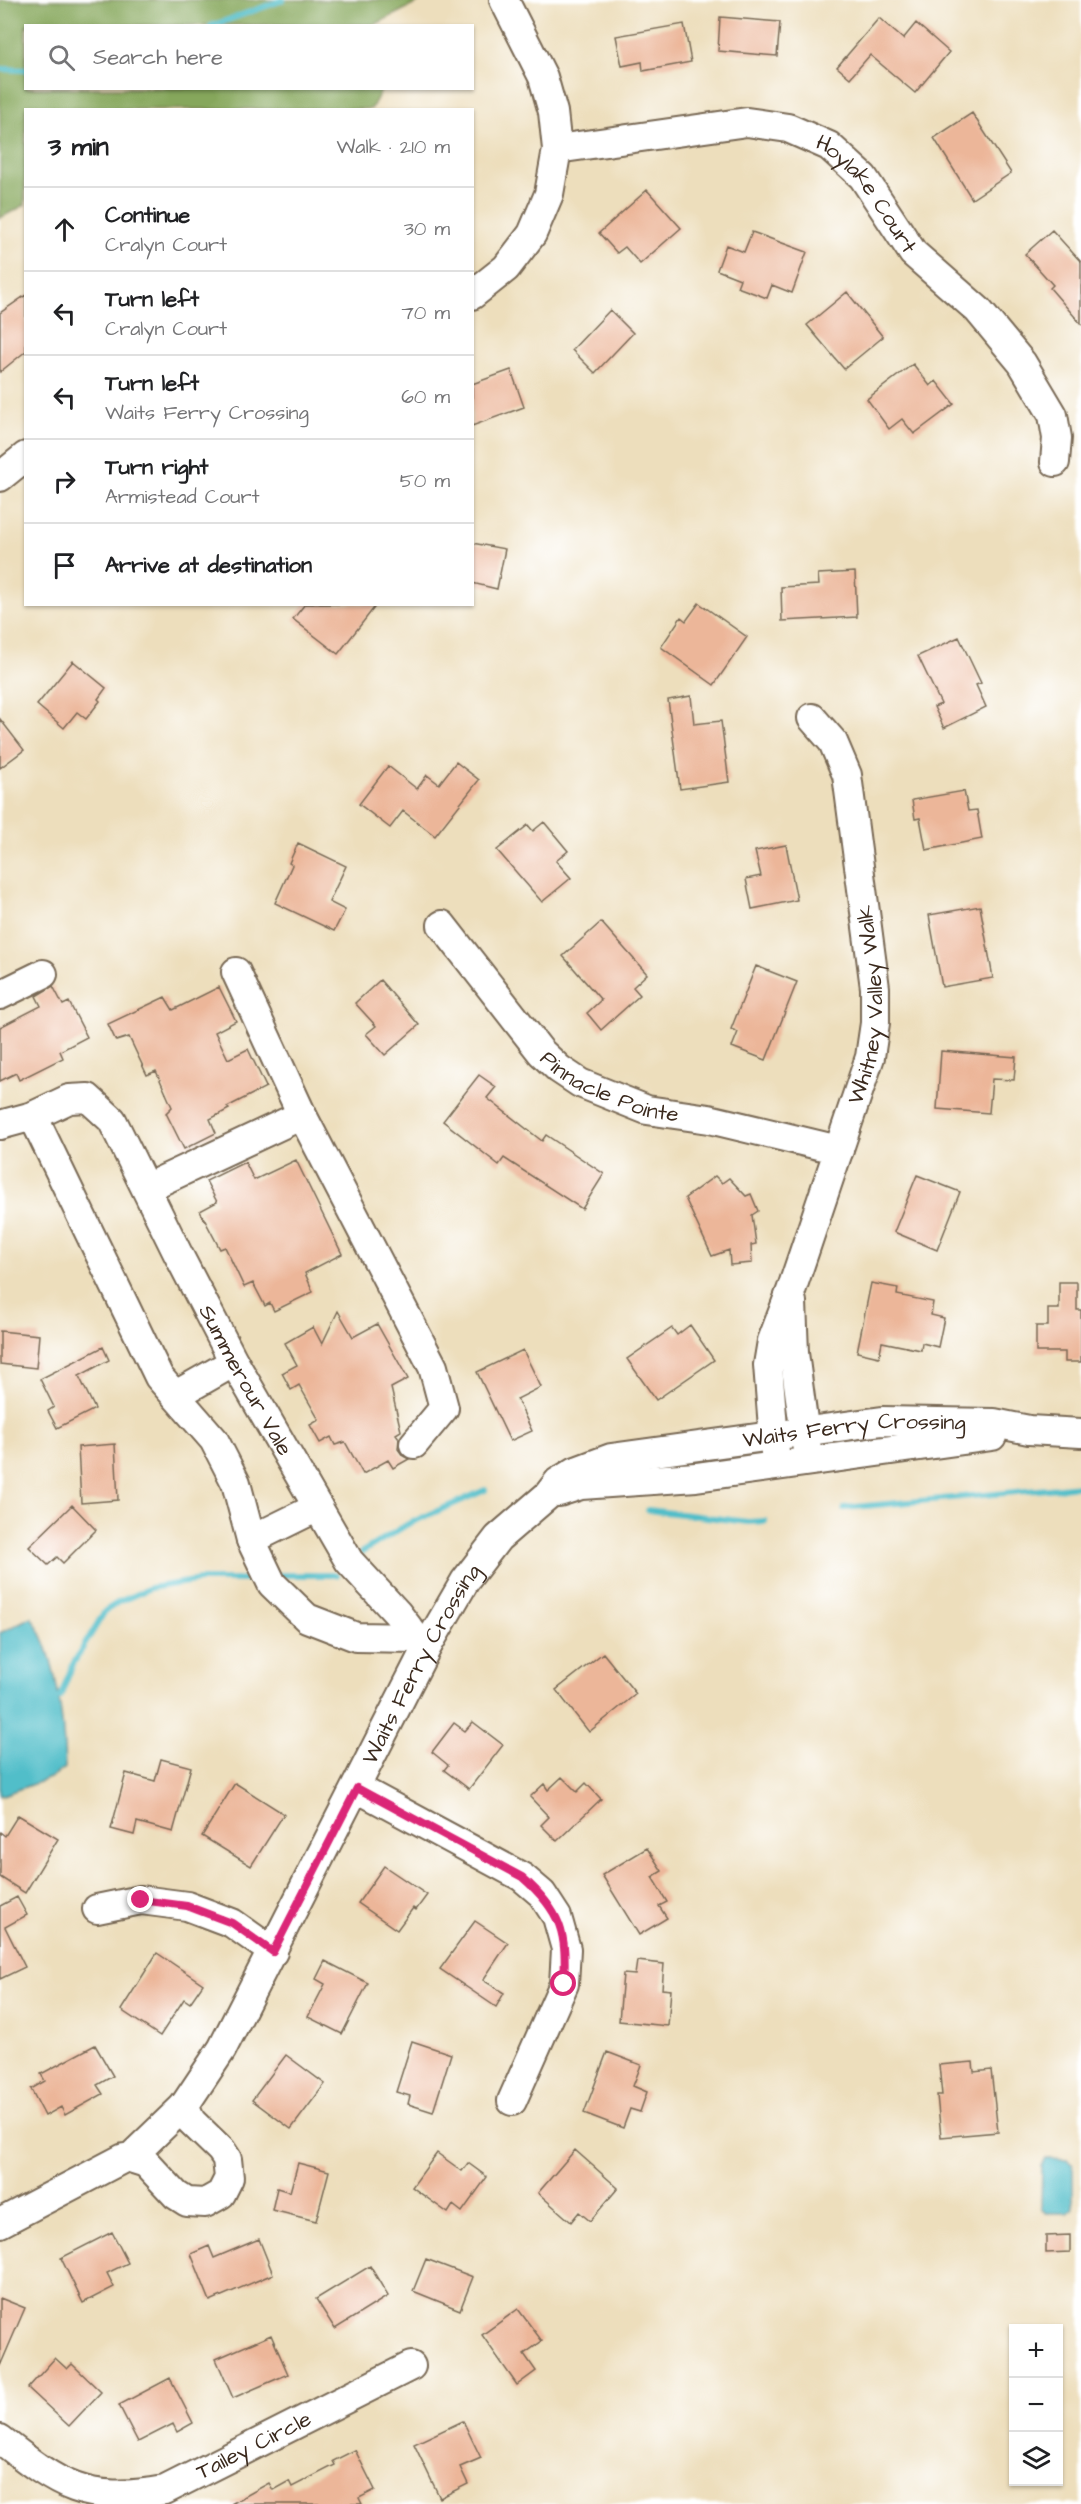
<!DOCTYPE html>
<html lang="en">
<head>
<meta charset="utf-8">
<style>
  :root { --surface:#fff; --page:#f6f6f6; --text:#202124; --muted:#757577; --line:#e0e0e0 }
  body { margin:0; font-family:"Architects Daughter",sans-serif; background:var(--page); color:var(--text) }
  .controls { position:absolute; right:18px; bottom:18px; display:grid; overflow:hidden; border-radius:0px; box-shadow:0 2px 4px #0004 }
  .controls button { width:54px; height:54px; display:grid; place-items:center; padding:0; border:0; border-bottom:2px solid var(--line); background:var(--surface); color:var(--text); font:30px sans-serif }
  .stop { position:absolute; width:18px; height:18px; margin:-14px; border:4px solid #db2777; border-radius:50%; background:#fff }
  .stop.end { background:#db2777; border-color:#fff; box-shadow:0 2px 6px #0008 }
  .list { margin:0; padding:0; list-style:none }
  h2 { display:flex; justify-content:space-between; align-items:center; height:78px; margin:0; padding:0 24px; font-size:26px }
  h2 small { font-size:20px; font-weight:400; color:var(--muted) }
  .list li { display:grid; grid-template-columns:39px 1fr auto; gap:18px; align-items:center; box-sizing:border-box; height:84px; padding:0 24px; border-top:2px solid var(--line) }
  .list b { display:block; font-size:22px; white-space:nowrap }
  .list p { margin:0; font-size:20px; white-space:nowrap; color:var(--muted) }
  .list em { font-size:20px; font-style:normal; color:var(--muted) }
  .icon { flex:none; width:33px; height:33px; fill:none; stroke:currentColor; stroke-width:2; stroke-linecap:round; stroke-linejoin:round }
  .map { position:relative; flex:none; width:1081px; height:2504px; overflow:hidden }
  .search { position:absolute; background:var(--surface); box-shadow:0 2px 4px #0004; left:24px; top:24px; width:450px; height:66px; display:flex; align-items:center; gap:15px; box-sizing:border-box; padding:0 21px; border-radius:0px; color:var(--muted); font-size:22px }
  .panel { position:absolute; background:var(--surface); box-shadow:0 2px 4px #0004; left:24px; top:108px; width:450px; height:498px; border-radius:0px }
  .map>svg:first-child { display:block }
  .forest { fill:#86a75b; stroke:#60683c; stroke-width:1.5 }
  .water { fill:#51bec9; stroke:#467474; stroke-width:1.5 }
  .lines { fill:none; stroke-linecap:round; stroke-linejoin:round }
  .stream { stroke:#51bec9; stroke-width:6 }
  .building { fill:#ecb699 }
  .minor-casing { stroke:#796955; stroke-width:32 }
  .minor { stroke:#fff; stroke-width:28 }
  .route { stroke:#db2777; stroke-width:8 }
  .labels { text-anchor:middle; dominant-baseline:central; stroke-width:4.5; stroke-linejoin:round; paint-order:stroke }
  .street-label { font-size:22px; fill:#3b2a1e; stroke:#fff }
</style>
</head>
<body>
<div class="map">
<svg width="1081" height="2504" viewBox="0 0 1081 2504">
  <rect width="100%" height="100%" fill="#fff"/>
  <filter id="ink" filterUnits="userSpaceOnUse"><feTurbulence type="fractalNoise" baseFrequency=".0167" numOctaves="2"/><feDisplacementMap in="SourceGraphic" scale="12" xChannelSelector="R" yChannelSelector="G"/><feConvolveMatrix kernelMatrix="1 2 1 2 8 2 1 2 1" color-interpolation-filters="sRGB"/></filter>
  <filter id="wash" filterUnits="userSpaceOnUse"><feTurbulence type="fractalNoise" baseFrequency=".008" numOctaves="4" result="noise"/><feDisplacementMap in="SourceGraphic" scale="24" xChannelSelector="R" yChannelSelector="G"/><feGaussianBlur stdDeviation="1.35" result="paint"/><feColorMatrix in="noise" values="0 0 0 0 0 0 0 0 0 0 0 0 0 0 0 0 0 1.4 0 .05"/><feComposite in="paint" operator="in"/></filter>
  <g filter="url(#wash)">
    <rect width="100%" height="100%" fill="#eddebc"/>
    <path class="forest" d="M0,0H423L374,25L26,26V88H378L381,91L371,109L26,110L25,205L0,218Z"/>
    <path class="water" d="M31,1617C57,1650 64,1726 65,1768L50,1778L0,1796V1633Z
      M1046,2159L1067,2160L1073,2165V2209L1068,2213H1046L1041,2209L1042,2166Z"/>
    <g class="lines">
      <path class="stream" d="M211,26L283,0
        M0,69L26,70
        M844,1508L1081,1486
        M648,1510L748,1522L765,1521
        M362,1552L408,1524L485,1490
        M280,1575H336
        M60,1697L73,1664L105,1611L119,1602L150,1588L200,1580H246"/>
    </g>
    <g id="blocks">
      <path class="building" d="M720,17L780,22L777,56L718,51Z
        M879,18L903,39L916,23L949,52L915,93L870,55L850,78L837,67Z
        M684,24L691,62L643,71L642,62L622,66L616,36Z
        M972,113L1011,173L972,199L934,138Z
        M647,190L681,228L640,264L625,247L617,253L599,233Z
        M1052,230L1081,262V324L1050,288L1053,285L1025,254Z
        M752,232L807,252L792,293L772,285L767,298L737,287L740,279L717,270L726,245L744,252Z
        M847,292L883,337L844,369L807,325Z
        M26,295V351L0,372V313Z
        M610,310L633,333L595,373L572,350Z
        M913,364L930,386L936,381L954,404L914,434L902,419L889,429L867,399Z
        M511,370L524,407L472,426V384Z
        M472,543L505,549L497,589L472,583Z
        M855,572L857,617L782,621L781,587L819,585L818,574Z
        M699,603L747,637L714,685L661,647L681,617L686,621Z
        M305,604H377L338,654L293,619Z
        M959,637L981,683L976,685L986,707L944,728L934,707L941,704L918,656Z
        M73,661L106,688L98,699L100,701L86,719L77,712L64,728L37,705Z
        M691,696L694,724L721,721L729,782L680,789L668,700Z
        M0,719L24,750L0,768Z
        M456,762L479,780L435,836L403,811L390,828L359,804L388,766L417,789L427,775L439,784Z
        M964,791L968,811L977,810L982,839L926,850L920,818L915,819L912,800Z
        M544,822L568,851L556,861L571,878L542,902L497,850L528,825L533,831Z
        M298,843L346,866L329,902L345,910L334,931L275,903L292,865L289,863Z
        M786,845L797,900L752,909L746,879L761,876L755,851Z
        M980,906L993,978L942,987L929,915Z
        M601,922L647,974L633,987L640,995L601,1030L587,1013L601,1000L563,956Z
        M756,966L797,982L766,1060L732,1047L738,1032L731,1029Z
        M380,980L419,1025L385,1055L366,1034L376,1026L355,1003Z
        M53,986L63,1005L69,1002L87,1037L60,1051L63,1058L19,1080L16,1073L0,1081V1027L41,1006L36,996Z
        M219,987L236,1021L215,1032L228,1059L248,1049L266,1087L227,1107L229,1109L210,1119L216,1133L184,1149L166,1113L172,1107L156,1071L147,1075L129,1037L116,1041L108,1024L165,997L173,1010Z
        M941,1051L1016,1057L1014,1080L992,1079L989,1113L937,1109Z
        M479,1075L496,1087L487,1098L542,1141L546,1135L604,1174L582,1209L504,1158L499,1165L443,1121Z
        M296,1160L342,1254L305,1273L313,1292L274,1311L270,1303L265,1306L253,1283L244,1287L225,1247L220,1249L200,1211L217,1202L206,1181L245,1162L254,1180Z
        M917,1175L960,1192L937,1250L894,1232Z
        M715,1176L722,1183L729,1178L746,1196L751,1194L758,1211L752,1215L756,1244L751,1245L752,1263L730,1265L729,1250L712,1256L685,1198Z
        M1059,1282H1077V1310H1081V1362H1065V1352H1036V1326H1048V1309H1059Z
        M871,1283L898,1288L897,1295L933,1302L931,1315L944,1318L938,1347L922,1343L921,1350L882,1342L879,1357L857,1352Z
        M338,1311L353,1337L377,1324L408,1379L391,1388L401,1431L396,1434L399,1438L398,1449L403,1456L409,1459L393,1468L388,1460L363,1474L345,1442L335,1445L331,1437L320,1443L310,1425L319,1420L299,1385L291,1390L282,1373L297,1365L285,1343L313,1327L322,1344Z
        M690,1325L714,1360L656,1400L627,1359L672,1328L677,1335Z
        M0,1331L39,1335L36,1368L0,1364Z
        M103,1347L109,1360L79,1376L95,1409L57,1428L48,1411L54,1407L40,1379Z
        M523,1350L541,1387L517,1399L532,1431L510,1441L477,1372Z
        M115,1444L118,1500L81,1503L78,1447Z
        M72,1505L96,1530L63,1563L57,1557L48,1565L29,1547Z
        M603,1653L636,1694L589,1732L556,1690Z
        M473,1722L503,1745L469,1789L444,1770L448,1765L432,1752L454,1723L465,1731Z
        M161,1759L191,1767L173,1832L137,1822L134,1835L111,1829L126,1773L155,1781Z
        M562,1777L577,1792L586,1783L601,1799L557,1841L541,1825L549,1817L530,1797L544,1784L548,1790Z
        M235,1783L284,1814L251,1866L202,1836Z
        M18,1815L58,1839L25,1893L0,1877V1832L5,1836Z
        M647,1848L662,1871L652,1877L667,1902L659,1906L667,1918L639,1935L602,1875Z
        M384,1866L427,1895L416,1910L413,1908L397,1930L358,1903Z
        M17,1897L27,1915L5,1927L25,1967L0,1979V1906Z
        M475,1921L508,1943L483,1980L504,1993L496,2007L440,1969Z
        M157,1953L203,1984L190,2003L184,1999L160,2036L121,2010Z
        M325,1961L368,1983L342,2034L308,2017L325,1984L316,1979Z
        M637,1961L664,1964L662,1989L671,1990L668,2026L619,2021L623,1974L635,1975Z
        M412,2041L451,2054L433,2112L408,2104L410,2096L396,2092Z
        M95,2045L113,2076L97,2085L103,2094L65,2115L61,2107L45,2116L31,2089L45,2081L41,2074Z
        M607,2052L641,2065L633,2086L647,2092L640,2112L630,2109L623,2128L584,2113Z
        M286,2055L325,2084L291,2129L252,2100Z
        M973,2062L974,2072L991,2070L998,2132L941,2137L937,2095H942L939,2065Z
        M575,2150L618,2188L590,2221L579,2212L571,2222L538,2193Z
        M437,2153L462,2171L468,2163L487,2177L462,2212L453,2205L448,2213L412,2187Z
        M298,2163L329,2171L316,2221L272,2210L277,2188L290,2192Z
        M112,2232L128,2263L107,2273L114,2287L83,2303L61,2258Z
        M1070,2235V2252L1046,2253V2236Z
        M259,2239L273,2274L210,2301L191,2254L209,2246L214,2258Z
        M426,2259L473,2277L460,2310L413,2291Z
        M370,2266L388,2296L335,2329L316,2299Z
        M0,2298L25,2308L0,2366Z
        M518,2309L542,2341L524,2354L536,2371L517,2385L482,2335Z
        M271,2335L288,2374L233,2398L216,2359Z
        M55,2358L67,2369L72,2364L101,2392L69,2426L28,2388Z
        M170,2378L193,2423L177,2432L173,2424L138,2442L119,2405Z
        M463,2421L481,2458L460,2467L468,2484L440,2498L414,2444Z
        M355,2450L375,2490L359,2498L362,2504H231L269,2483L273,2490L289,2481L292,2487L335,2465L333,2461Z"/>
    </g>
  </g>
  <g filter="url(#ink)">
    <use href="#blocks" fill-opacity="0" stroke="#796955" stroke-width="1.5"/>
    <g class="lines">
      <defs>
        <g id="minor">
          <path id="s1" d="M557,149L747,122L788,128L829,146L863,177L913,253L978,310L1022,363L1053,415L1057,438L1055,462"/>
          <path d="M472,295L506,268L532,234L549,194L557,149L553,112L543,77L504,0"/>
          <path d="M0,477L26,456"/>
          <path id="s2" d="M442,925L541,1052L559,1069L580,1083L647,1110L709,1119L839,1150"/>
          <path d="M0,995L43,974"/>
          <path d="M302,1115L433,1367L444,1408L414,1444"/>
          <path d="M33,1116L159,1377L214,1440L236,1483L251,1540L272,1584L307,1618L356,1637L416,1638"/>
          <path id="s3" d="M0,1125L33,1116L69,1099L88,1098L112,1120L177,1252L234,1362L349,1561L397,1613L416,1638L429,1643"/>
          <path d="M146,1188L302,1115L236,972"/>
          <path d="M792,1302L794,1353L807,1450"/>
          <path d="M176,1395L234,1362"/>
          <path id="s4" d="M776,1465L768,1365L772,1341L791,1291L870,1057L875,1023V988L847,775L833,742L812,718"/>
          <path d="M559,1492L581,1485L696,1477L992,1436"/>
          <path d="M251,1540L318,1507"/>
          <path d="M357,1788L522,1877L542,1894L557,1917L566,1949L564,1984L512,2101"/>
          <path d="M97,1909L141,1900L187,1906L232,1923L273,1952"/>
          <path d="M130,2158L146,2163L176,2195L187,2202L205,2203L221,2194L229,2178L227,2159L221,2150L191,2121L184,2106"/>
          <path id="s5" d="M0,2223L124,2158H130L184,2106L222,2049L429,1643L465,1581L498,1538L548,1495L558,1482L576,1471L611,1458L882,1421L994,1423L1029,1430L1081,1433"/>
          <path id="s6" d="M0,2439C60,2486 85,2504 165,2490L411,2366"/>
        </g>
      </defs>
      <use href="#minor" class="minor-casing"/>
      <use href="#minor" class="minor"/>
    </g>
  </g>
  <g class="lines" filter="url(#ink)">
    <path class="route" d="M141,1900L187,1906L232,1923L273,1952L357,1788L522,1877C562,1912 567,1933 564,1984"/>
  </g>
  <g class="labels">
    <g class="street-label">
      <text stroke="none"><textPath href="#s1" startOffset="339">Hoylake Court</textPath></text>
      <text stroke="none"><textPath href="#s4" startOffset="477">Whitney Valley Walk</textPath></text>
      <text stroke="none"><textPath href="#s2" startOffset="240">Pinnacle Pointe</textPath></text>
      <text stroke="none"><textPath href="#s3" startOffset="418">Summerour Vale</textPath></text>
      <text stroke="none"><textPath href="#s5" startOffset="1257">Waits Ferry Crossing</textPath></text>
      <text stroke="none"><textPath href="#s5" startOffset="723">Waits Ferry Crossing</textPath></text>
      <text stroke="none"><textPath href="#s6" startOffset="280">Tailey Circle</textPath></text>
    </g>
  </g>
</svg>
<div class="controls">
<button>+</button>
<button>−</button>
<button><svg class="icon" aria-label="layers" viewBox="0 0 24 24"><path d="M12 4l9 5-9 5-9-5zM3 14l9 5 9-5"/></svg></button>
</div>
<div class="stop" style="left:564px;top:1984px"></div>
<div class="stop end" style="left:141px;top:1900px"></div>
<div class="search"><svg class="icon" aria-label="search" viewBox="0 0 24 24"><circle cx="10" cy="10" r="6"/><path d="M15 15l6 6"/></svg>Search here</div>
<section class="panel">
<h2>3 min<small>Walk · 210 m</small></h2>
<ul class="list">
<li><svg class="icon" aria-label="ahead" viewBox="0 0 24 24"><path d="M12 20V5M6 11l6-6 6 6"/></svg><div><b>Continue</b><p>Cralyn Court</p></div><em>30 m</em></li>
<li><svg class="icon" aria-label="left" viewBox="0 0 24 24"><path d="M17 20v-9H6M10 6l-5 5 5 5"/></svg><div><b>Turn left</b><p>Cralyn Court</p></div><em>70 m</em></li>
<li><svg class="icon" aria-label="left" viewBox="0 0 24 24"><path d="M17 20v-9H6M10 6l-5 5 5 5"/></svg><div><b>Turn left</b><p>Waits Ferry Crossing</p></div><em>60 m</em></li>
<li><svg class="icon" aria-label="right" viewBox="0 0 24 24"><path d="M7 20v-9h11M14 6l5 5-5 5"/></svg><div><b>Turn right</b><p>Armistead Court</p></div><em>50 m</em></li>
<li><svg class="icon" aria-label="arrive" viewBox="0 0 24 24"><path d="M6 21V4h12l-3 4 3 4H6"/></svg><div><b>Arrive at destination</b></div></li>
</ul>
</section>
</div>
</body>
</html>
